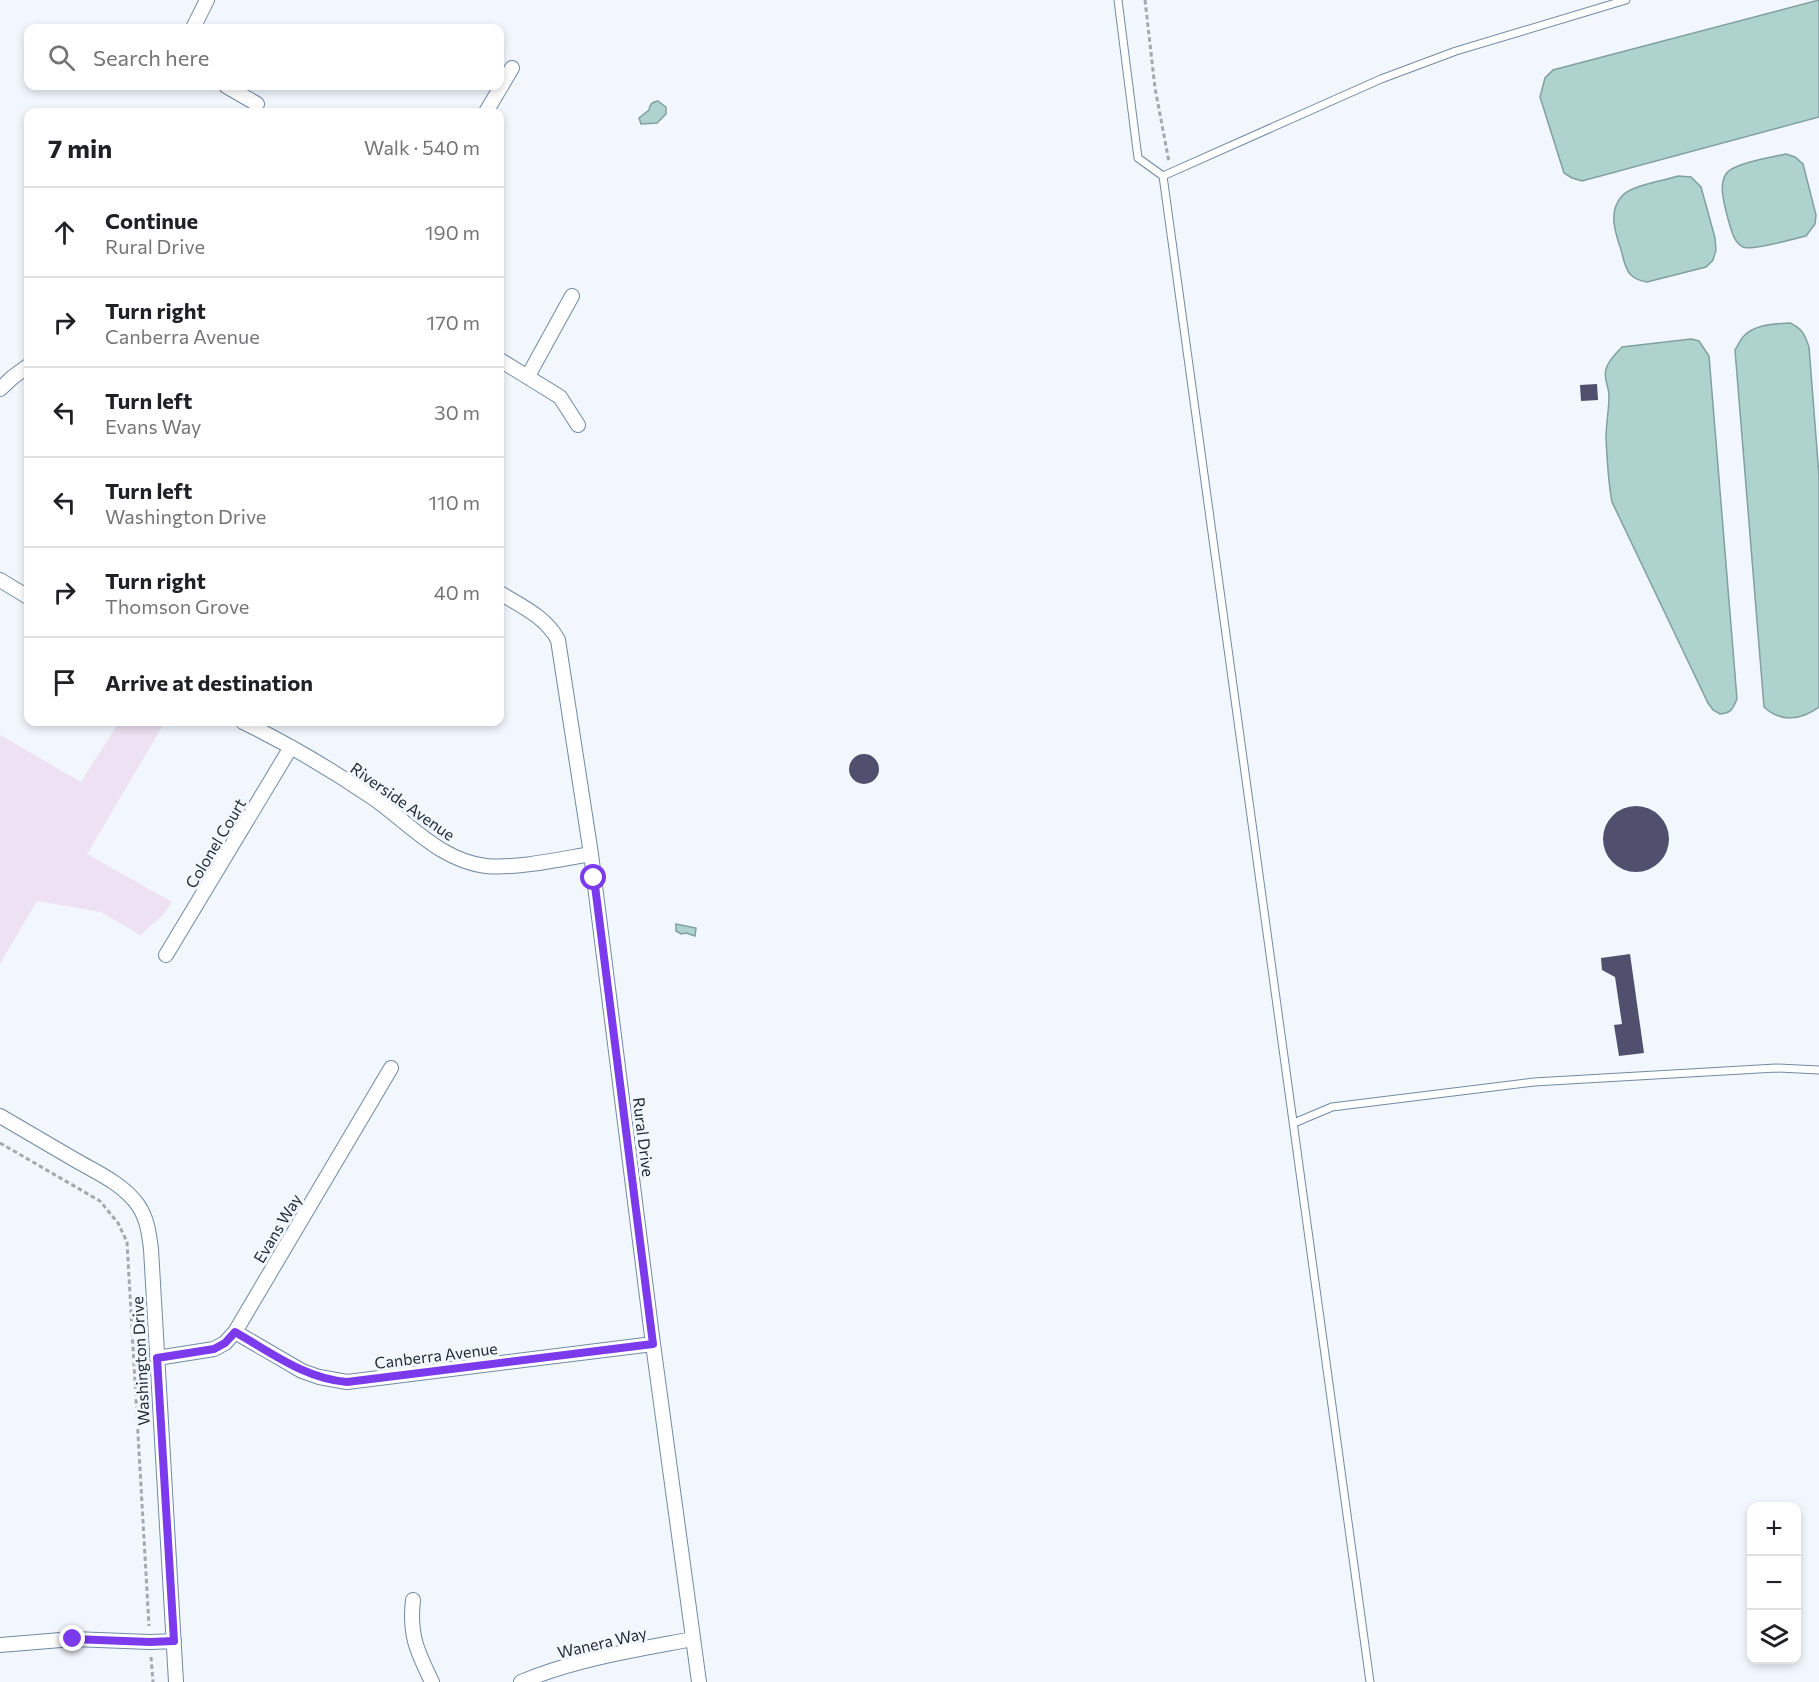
<!DOCTYPE html>
<html lang="en">
<head>
<meta charset="utf-8">
<style>
  :root { --surface:#fff; --page:#f2f2f2; --text:#202124; --muted:#757577; --line:#e0e0e0 }
  body { margin:0; font-family:Commissioner,sans-serif; background:var(--page); color:var(--text) }
  .controls { position:absolute; right:18px; bottom:18px; display:grid; overflow:hidden; border-radius:12px; box-shadow:0 3px 9px #0003 }
  .controls button { width:54px; height:54px; display:grid; place-items:center; padding:0; border:0; border-bottom:2px solid var(--line); background:var(--surface); color:var(--text); font:30px sans-serif }
  .stop { position:absolute; width:18px; height:18px; margin:-14px; border:4px solid #7c3aed; border-radius:50%; background:#fff }
  .stop.end { background:#7c3aed; border-color:#fff; box-shadow:0 2px 6px #0008 }
  .list { margin:0; padding:0; list-style:none }
  h2 { display:flex; justify-content:space-between; align-items:center; height:78px; margin:0; padding:0 24px; font-size:26px }
  h2 small { font-size:20px; font-weight:400; color:var(--muted) }
  .list li { display:grid; grid-template-columns:39px 1fr auto; gap:18px; align-items:center; box-sizing:border-box; height:90px; padding:0 24px; border-top:2px solid var(--line) }
  .list b { display:block; font-size:22px; white-space:nowrap }
  .list p { margin:0; font-size:20px; white-space:nowrap; color:var(--muted) }
  .list em { font-size:20px; font-style:normal; color:var(--muted) }
  .icon { flex:none; width:33px; height:33px; fill:none; stroke:currentColor; stroke-width:2; stroke-linecap:round; stroke-linejoin:round }
  .map { position:relative; flex:none; width:1819px; height:1682px; overflow:hidden }
  .search { position:absolute; background:var(--surface); box-shadow:0 3px 9px #0003; left:24px; top:24px; width:480px; height:66px; display:flex; align-items:center; gap:15px; box-sizing:border-box; padding:0 21px; border-radius:12px; color:var(--muted); font-size:22px }
  .panel { position:absolute; background:var(--surface); box-shadow:0 3px 9px #0003; left:24px; top:108px; width:480px; height:618px; border-radius:12px }
  .map>svg:first-child { display:block }
  .green { fill:#eee1f3 }
  .water { fill:#add3cc; stroke:#82a09e; stroke-width:1.5 }
  .building { fill:#50506e }
  .lines { fill:none; stroke-linecap:round; stroke-linejoin:round }
  .service-casing { stroke:#718aa4; stroke-width:9 }
  .minor-casing { stroke:#718aa4; stroke-width:16 }
  .path { stroke:#a2a9b1; stroke-width:3; stroke-dasharray:4.5 3; stroke-linecap:butt }
  .service { stroke:#fff; stroke-width:7 }
  .minor { stroke:#fff; stroke-width:14 }
  .route { stroke:#7c3aed; stroke-width:8 }
  .labels { text-anchor:middle; dominant-baseline:central; stroke-width:6; stroke-linejoin:round; paint-order:stroke }
  .street-label { font-size:16px; fill:#1e2833; stroke:#f1f7fd }
</style>
</head>
<body>
<div class="map">
<svg width="1819" height="1682" viewBox="0 0 1819 1682">
  <rect width="100%" height="100%" fill="#f1f7fd"/>
  <path class="green" d="M119,722H165L87,854L172,902L163,915L140,935L101,912L37,901L0,964V735L81,782Z"/>
  <path class="water" d="M1819,0V117L1582,181L1572,178L1564,173L1540,97L1545,78L1553,70Z
    M658,101L666,107V114L657,123L641,124L639,118L649,110C650,104 652,102 658,101Z
    M1786,154L1795,157L1803,164L1816,215L1815,224L1806,236C1793,239 1752,251 1743,247C1733,242 1731,228 1728,219C1725,206 1718,186 1726,174C1733,163 1773,157 1786,154Z
    M1678,176L1691,177L1701,187L1715,238L1716,250L1713,260L1706,267L1647,282C1641,281 1635,279 1631,275C1625,269 1624,261 1622,253C1616,235 1607,212 1622,196C1632,185 1663,181 1678,176Z
    M1790,323C1802,328 1805,335 1809,347L1819,476V707C1801,720 1781,723 1764,707L1735,350C1738,346 1740,340 1743,337C1754,324 1774,324 1790,323Z
    M1691,339L1699,341L1709,356L1737,699C1733,709 1731,713 1720,714L1713,710L1708,703L1612,502C1608,481 1607,459 1606,438C1606,424 1609,410 1609,396C1609,386 1603,379 1606,369C1608,361 1616,353 1622,347Z
    M676,924L696,928L695,936L686,933L681,934L676,931Z"/>
  <path class="building" d="M1597,384L1598,400L1581,401L1580,385Z
    M849 769a15 15 0 1 1 30 0a15 15 0 1 1-30 0Z
    M1603 839a33 33 0 1 1 66 0a33 33 0 1 1-66 0Z
    M1630,954L1644,1053L1619,1056L1614,1025L1622,1024L1615,977L1602,970L1601,958Z"/>
  <g class="lines">
    <defs>
      <path id="service" d="M1118,0L1138,158L1163,176L1370,1682
        M1163,176L1381,79L1456,51L1626,0
        M1294,1123L1332,1107L1534,1082L1776,1068L1819,1070"/>
      <path id="minor" d="M193,28L207,0
        M226,86L257,104
        M486,112L512,68
        M500,360L560,397L578,425
        M528,376L572,296
        M0,389L13,377L28,366
        M0,580L28,597
        M500,593C521,606 546,617 558,640L591,854L653,1344L699,1682
        M243,722C288,744 332,770 373,798C409,823 441,861 486,866C515,869 561,859 591,854
        M166,955L291,747
        M0,1116C26,1131 51,1146 77,1161C98,1173 123,1184 138,1205C147,1218 149,1233 151,1249L176,1682
        M235,1332L302,1371L319,1377L347,1382L653,1344
        M157,1358L214,1349L225,1343L235,1332L391,1068
        M413,1600C409,1635 417,1651 432,1682
        M0,1645L73,1639L150,1642L174,1641
        M521,1682C575,1659 635,1650 693,1639"/>
    </defs>
    <use href="#service" class="service-casing"/>
    <use href="#minor" class="minor-casing"/>
    <path class="path" d="M1145,0L1155,88L1169,162
      M0,1143L100,1201L118,1223L127,1242L149,1626
      M151,1657L153,1682"/>
    <use href="#service" class="service"/>
    <use href="#minor" class="minor"/>
  </g>
  <g class="lines">
    <path class="route" d="M73,1639L150,1642L174,1641L157,1358L214,1349L225,1343L235,1332C272,1353 304,1378 347,1382L653,1344L594,878"/>
  </g>
  <g class="labels">
    <g class="street-label">
      <text transform="translate(403 801) rotate(35)">Riverside Avenue</text>
      <text transform="translate(215 843) rotate(-59)">Colonel Court</text>
      <text transform="translate(644 1137) rotate(83)">Rural Drive</text>
      <text transform="translate(277 1228) rotate(-59)">Evans Way</text>
      <text transform="translate(436 1355) rotate(-7)">Canberra Avenue</text>
      <text transform="translate(140 1361) rotate(-93)">Washington Drive</text>
      <text transform="translate(602 1642) rotate(-13)">Wanera Way</text>
    </g>
  </g>
</svg>
<div class="controls">
<button>+</button>
<button>−</button>
<button><svg class="icon" aria-label="layers" viewBox="0 0 24 24"><path d="M12 4l9 5-9 5-9-5zM3 14l9 5 9-5"/></svg></button>
</div>
<div class="stop" style="left:594px;top:878px"></div>
<div class="stop end" style="left:73px;top:1639px"></div>
<div class="search"><svg class="icon" aria-label="search" viewBox="0 0 24 24"><circle cx="10" cy="10" r="6"/><path d="M15 15l6 6"/></svg>Search here</div>
<section class="panel">
<h2>7 min<small>Walk · 540 m</small></h2>
<ul class="list">
<li><svg class="icon" aria-label="ahead" viewBox="0 0 24 24"><path d="M12 20V5M6 11l6-6 6 6"/></svg><div><b>Continue</b><p>Rural Drive</p></div><em>190 m</em></li>
<li><svg class="icon" aria-label="right" viewBox="0 0 24 24"><path d="M7 20v-9h11M14 6l5 5-5 5"/></svg><div><b>Turn right</b><p>Canberra Avenue</p></div><em>170 m</em></li>
<li><svg class="icon" aria-label="left" viewBox="0 0 24 24"><path d="M17 20v-9H6M10 6l-5 5 5 5"/></svg><div><b>Turn left</b><p>Evans Way</p></div><em>30 m</em></li>
<li><svg class="icon" aria-label="left" viewBox="0 0 24 24"><path d="M17 20v-9H6M10 6l-5 5 5 5"/></svg><div><b>Turn left</b><p>Washington Drive</p></div><em>110 m</em></li>
<li><svg class="icon" aria-label="right" viewBox="0 0 24 24"><path d="M7 20v-9h11M14 6l5 5-5 5"/></svg><div><b>Turn right</b><p>Thomson Grove</p></div><em>40 m</em></li>
<li><svg class="icon" aria-label="arrive" viewBox="0 0 24 24"><path d="M6 21V4h12l-3 4 3 4H6"/></svg><div><b>Arrive at destination</b></div></li>
</ul>
</section>
</div>
</body>
</html>
